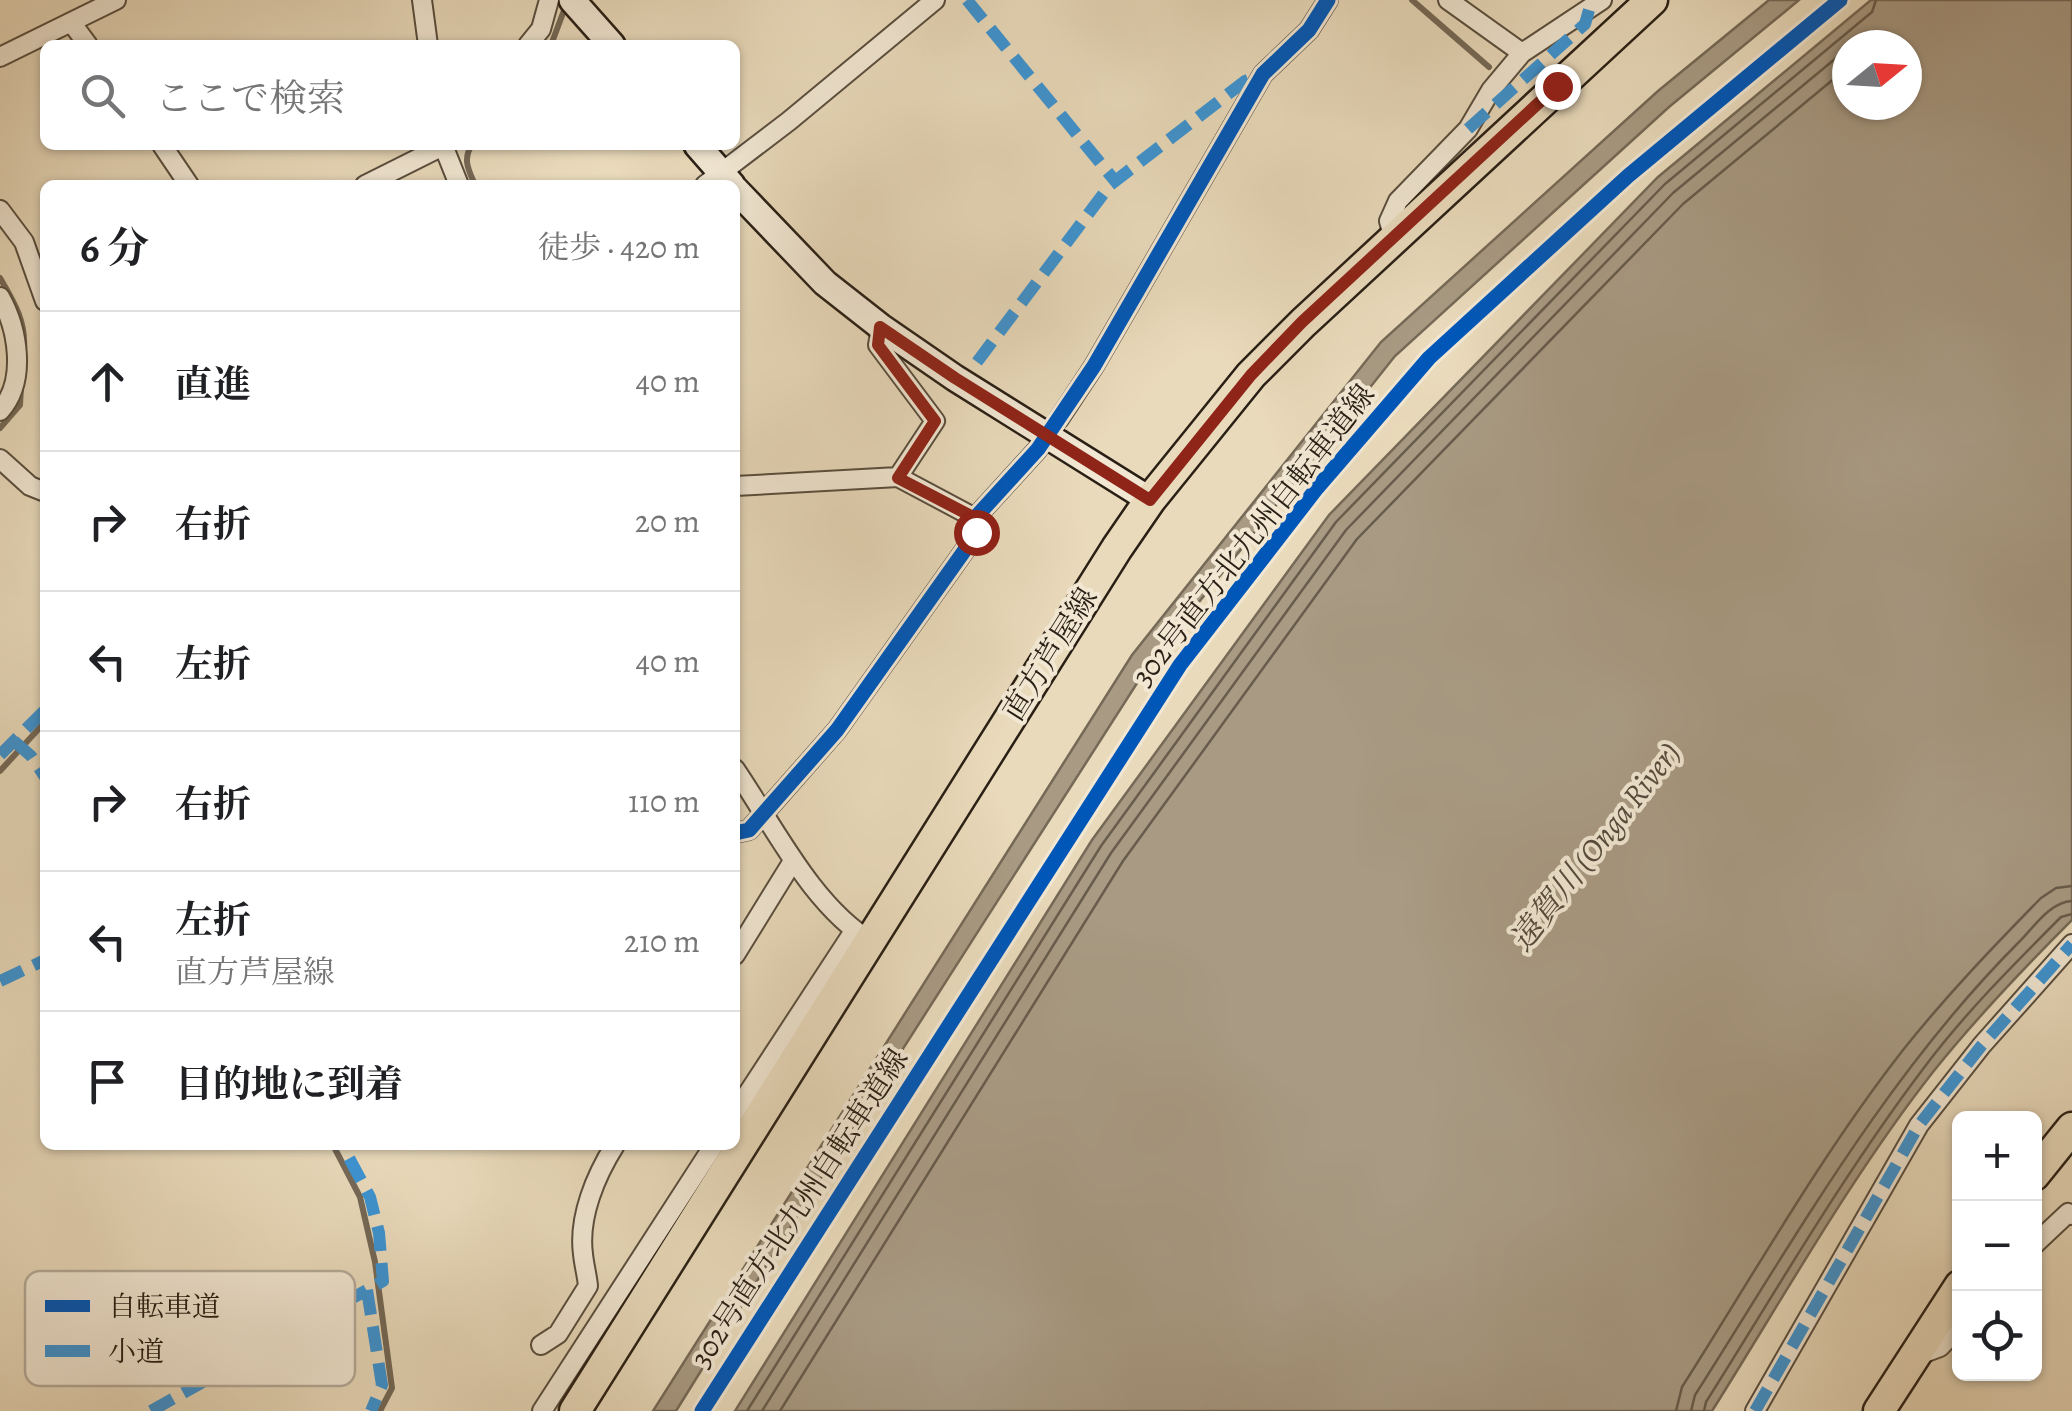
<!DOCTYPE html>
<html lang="ja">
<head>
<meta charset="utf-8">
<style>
  :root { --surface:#fff; --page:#f2f2f2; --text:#202124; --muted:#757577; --line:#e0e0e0 }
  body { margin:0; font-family:Alegreya,"Noto Serif JP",serif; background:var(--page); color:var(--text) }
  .controls { position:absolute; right:30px; bottom:30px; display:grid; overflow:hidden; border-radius:15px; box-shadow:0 2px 8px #0004 }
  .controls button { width:90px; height:90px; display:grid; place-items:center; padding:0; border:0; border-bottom:2px solid var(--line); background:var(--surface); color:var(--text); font:50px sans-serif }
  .compass { position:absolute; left:1832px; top:30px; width:90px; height:90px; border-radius:50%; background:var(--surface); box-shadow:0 2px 8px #0004; rotate:72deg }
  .stop { position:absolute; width:30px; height:30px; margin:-22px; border:8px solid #8f2418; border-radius:50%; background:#fff }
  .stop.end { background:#8f2418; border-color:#fff; box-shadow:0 2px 10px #0008 }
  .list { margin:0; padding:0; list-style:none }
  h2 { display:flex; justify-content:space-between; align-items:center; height:130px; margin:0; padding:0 40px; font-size:42px }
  h2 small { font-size:32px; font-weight:400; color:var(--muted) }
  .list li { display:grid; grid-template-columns:65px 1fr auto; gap:30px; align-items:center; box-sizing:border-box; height:140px; padding:0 40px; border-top:2px solid var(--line) }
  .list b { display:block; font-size:38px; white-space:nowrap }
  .list p { margin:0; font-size:32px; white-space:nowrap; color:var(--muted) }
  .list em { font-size:32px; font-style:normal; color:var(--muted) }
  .icon { flex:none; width:55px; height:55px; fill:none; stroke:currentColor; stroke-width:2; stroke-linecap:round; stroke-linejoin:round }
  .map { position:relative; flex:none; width:2072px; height:1411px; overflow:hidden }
  .search { position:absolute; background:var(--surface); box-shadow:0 2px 8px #0004; left:40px; top:40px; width:700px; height:110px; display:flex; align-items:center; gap:25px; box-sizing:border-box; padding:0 35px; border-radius:15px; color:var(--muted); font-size:38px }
  .panel { position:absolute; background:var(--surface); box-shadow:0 2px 8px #0004; left:40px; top:180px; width:700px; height:970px; border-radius:15px }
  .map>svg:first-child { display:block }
  .water { fill:#a89a83; stroke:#756957; stroke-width:2.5; fill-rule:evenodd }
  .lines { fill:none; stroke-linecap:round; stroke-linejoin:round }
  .shore { stroke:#685c4c; stroke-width:2.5 }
  .stream { stroke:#756957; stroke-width:6 }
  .street-casing { stroke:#594e3e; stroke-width:22 }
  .secondary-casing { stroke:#291f15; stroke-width:30 }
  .primary-casing { stroke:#291f15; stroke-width:35 }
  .street { stroke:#f1e7d3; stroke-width:18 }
  .secondary { stroke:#f1e7d3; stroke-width:25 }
  .primary { stroke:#e9dabb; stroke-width:30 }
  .quiet { stroke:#3c94d3; stroke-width:12; stroke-dasharray:25 12; stroke-linecap:butt }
  .cycleway-casing { stroke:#f1e7d3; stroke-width:21 }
  .cycleway { stroke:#0057b8; stroke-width:15 }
  .route { stroke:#8f2418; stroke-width:12 }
  .labels { text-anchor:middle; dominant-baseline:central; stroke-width:8; stroke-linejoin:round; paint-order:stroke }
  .street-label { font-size:30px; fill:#291f15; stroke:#f1e7d3 }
  .water-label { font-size:32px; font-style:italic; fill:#554a3c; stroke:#f1e7d3 }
  .key { fill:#f1e7d3; stroke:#b5ab9a; stroke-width:2.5 }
  .key-label { font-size:28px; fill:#291f15 }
</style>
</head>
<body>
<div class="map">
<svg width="2072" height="1411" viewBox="0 0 2072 1411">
  <rect width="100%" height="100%" fill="#e9dabb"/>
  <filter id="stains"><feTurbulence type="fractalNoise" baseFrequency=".002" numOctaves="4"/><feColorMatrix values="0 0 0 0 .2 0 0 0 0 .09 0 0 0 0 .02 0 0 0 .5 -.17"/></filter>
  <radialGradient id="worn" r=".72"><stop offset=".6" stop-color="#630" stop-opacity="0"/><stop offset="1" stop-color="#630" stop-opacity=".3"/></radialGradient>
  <path class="water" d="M1769,0H1799L1669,107L1395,356L1148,666L849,1133L676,1411H653L1132,655L1381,342L1658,91Z
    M1871,0H2072V920C2023,969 1976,1018 1933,1072C1852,1175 1782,1300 1712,1411H735L1092,840L1329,515L1658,177ZM1847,45H1907V105H1847Z"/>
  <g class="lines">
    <path class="shore" d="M747,1411L1101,846L1336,522L1665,184L1872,12L1876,0
      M762,1411L1111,853L1346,530L1673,193L1847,49
      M780,1411L1123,861L1357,539L1683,204L1847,68
      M1676,1411L1682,1387C1754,1274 1821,1155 1903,1050C1946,996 1993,947 2041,898L2056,888L2072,886
      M1691,1411L1695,1395C1795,1238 1887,1074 2019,942C2034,927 2050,902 2072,901
      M1704,1411L1706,1402C1776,1291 1843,1175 1923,1069C1964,1014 2012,966 2061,917L2072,914"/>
    <path class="stream" d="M1412,0L1489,67
      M551,45L566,5
      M472,145C462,159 469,171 475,185
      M0,278C14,302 26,321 24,349
      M0,428L20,405L21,387
      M0,771L45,722
      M333,1145L360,1197L375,1262L392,1388L380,1411"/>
    <defs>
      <path id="street" d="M422,0L428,45
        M1448,0L1522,53L1602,0
        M71,22L88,45
        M528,45L541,29L549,0
        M0,57L116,0
        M162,145L189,185
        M443,145L459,185
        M365,185L445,145
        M705,185L789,121L935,0
        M0,210L24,242L45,301
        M1393,236L1389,221L1398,201L1468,129L1491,90L1522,53
        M0,297C18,329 27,381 0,411
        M881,327L878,345L935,421L898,477
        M1059,419L1094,366L1263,74L1309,30L1328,0
        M0,459L30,486L45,492
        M735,486L898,477L975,518
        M735,769C774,826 812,906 872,942
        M735,833L749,830L837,730L977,533L975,518L1038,449
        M735,955L793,861
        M735,1113L854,931
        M2034,1245L2068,1213L2072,1215
        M541,1345L558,1334L588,1286C587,1275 584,1265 583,1254C578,1217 596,1175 615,1145
        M1916,1356L1940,1347L1960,1326
        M542,1411L714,1145
        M1755,1411L1919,1125L1982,1045L2072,944"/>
      <path id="secondary" d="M572,0L612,45
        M697,145L732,185
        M735,189L825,283L881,327L955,378L1150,500"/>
      <path id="primary" d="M2034,1175L2072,1128
        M575,1411L1117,548L1150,500L1251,375L1303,323L1652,0
        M1879,1411L1960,1286"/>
    </defs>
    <use href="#street" class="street-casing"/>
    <use href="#secondary" class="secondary-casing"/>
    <use href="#primary" class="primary-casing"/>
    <use href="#street" class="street"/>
    <use href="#secondary" class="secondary"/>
    <use href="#primary" class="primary"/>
    <path class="quiet" d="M967,0L1115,181
      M1468,129L1585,24L1589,10
      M977,362L1110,185L1245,81L1258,76
      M14,741L31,756L45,777
      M0,755L45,710
      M0,981L45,960
      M367,1290L382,1385L371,1411
      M151,1411L383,1281L379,1233L370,1197L342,1145
      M1755,1411L1919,1125L1982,1045L2072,944"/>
    <defs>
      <path id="cycleway" d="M735,833L749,830L837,730L977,533L975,518L1038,449L1094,366L1263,74L1309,30L1328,0
        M702,1411L1180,665L1317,488L1429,358L1628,176L1840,0"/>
    </defs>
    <use href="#cycleway" class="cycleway-casing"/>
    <use href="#cycleway" class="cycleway"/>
  </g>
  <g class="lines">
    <path class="route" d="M976,532L975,518L898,478L935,421L878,345L880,327L955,378L1150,500L1251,375L1302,322L1557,86"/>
  </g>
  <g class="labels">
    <g class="street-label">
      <text transform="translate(1253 535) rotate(-52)">302号直方北九州自転車道線</text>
      <text transform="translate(1050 654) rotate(-58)">直方芦屋線</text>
      <text transform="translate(799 1208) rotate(-57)">302号直方北九州自転車道線</text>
    </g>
    <g class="water-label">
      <text transform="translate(1595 846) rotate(-52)">遠賀川 (Onga River)</text>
    </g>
  </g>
  <rect x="25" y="1271" width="330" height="115" rx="15" class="key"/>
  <rect x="45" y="1300" width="45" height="12" fill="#0057b8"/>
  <rect x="45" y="1345" width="45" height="12" fill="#3c94d3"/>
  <g class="key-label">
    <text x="108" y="1316">自転車道</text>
    <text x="108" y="1361">小道</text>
  </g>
  <rect width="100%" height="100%" filter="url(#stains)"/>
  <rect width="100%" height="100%" fill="url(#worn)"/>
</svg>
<div class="controls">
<button>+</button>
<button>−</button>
<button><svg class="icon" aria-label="locate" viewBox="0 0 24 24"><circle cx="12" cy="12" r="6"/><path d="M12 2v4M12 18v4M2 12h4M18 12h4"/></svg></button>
</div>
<svg class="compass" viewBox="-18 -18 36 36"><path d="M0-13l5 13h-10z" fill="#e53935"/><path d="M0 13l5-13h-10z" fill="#757577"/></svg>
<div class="stop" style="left:976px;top:532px"></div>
<div class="stop end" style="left:1557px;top:86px"></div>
<div class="search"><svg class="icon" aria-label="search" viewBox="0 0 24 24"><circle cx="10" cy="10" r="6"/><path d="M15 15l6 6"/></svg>ここで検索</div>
<section class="panel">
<h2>6 分<small>徒歩 · 420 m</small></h2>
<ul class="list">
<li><svg class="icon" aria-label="ahead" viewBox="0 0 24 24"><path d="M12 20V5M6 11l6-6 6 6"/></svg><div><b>直進</b></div><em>40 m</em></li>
<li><svg class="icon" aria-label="right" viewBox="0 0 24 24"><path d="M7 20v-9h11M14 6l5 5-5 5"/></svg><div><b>右折</b></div><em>20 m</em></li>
<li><svg class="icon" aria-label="left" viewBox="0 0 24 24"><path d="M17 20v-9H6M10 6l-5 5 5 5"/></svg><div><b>左折</b></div><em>40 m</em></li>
<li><svg class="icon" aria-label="right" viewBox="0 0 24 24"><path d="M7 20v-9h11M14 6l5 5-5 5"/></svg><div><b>右折</b></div><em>110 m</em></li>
<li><svg class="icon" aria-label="left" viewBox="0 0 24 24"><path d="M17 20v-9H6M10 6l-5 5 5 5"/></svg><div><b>左折</b><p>直方芦屋線</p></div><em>210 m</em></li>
<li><svg class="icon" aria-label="arrive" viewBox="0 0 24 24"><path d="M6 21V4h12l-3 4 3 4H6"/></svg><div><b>目的地に到着</b></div></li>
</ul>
</section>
</div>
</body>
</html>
